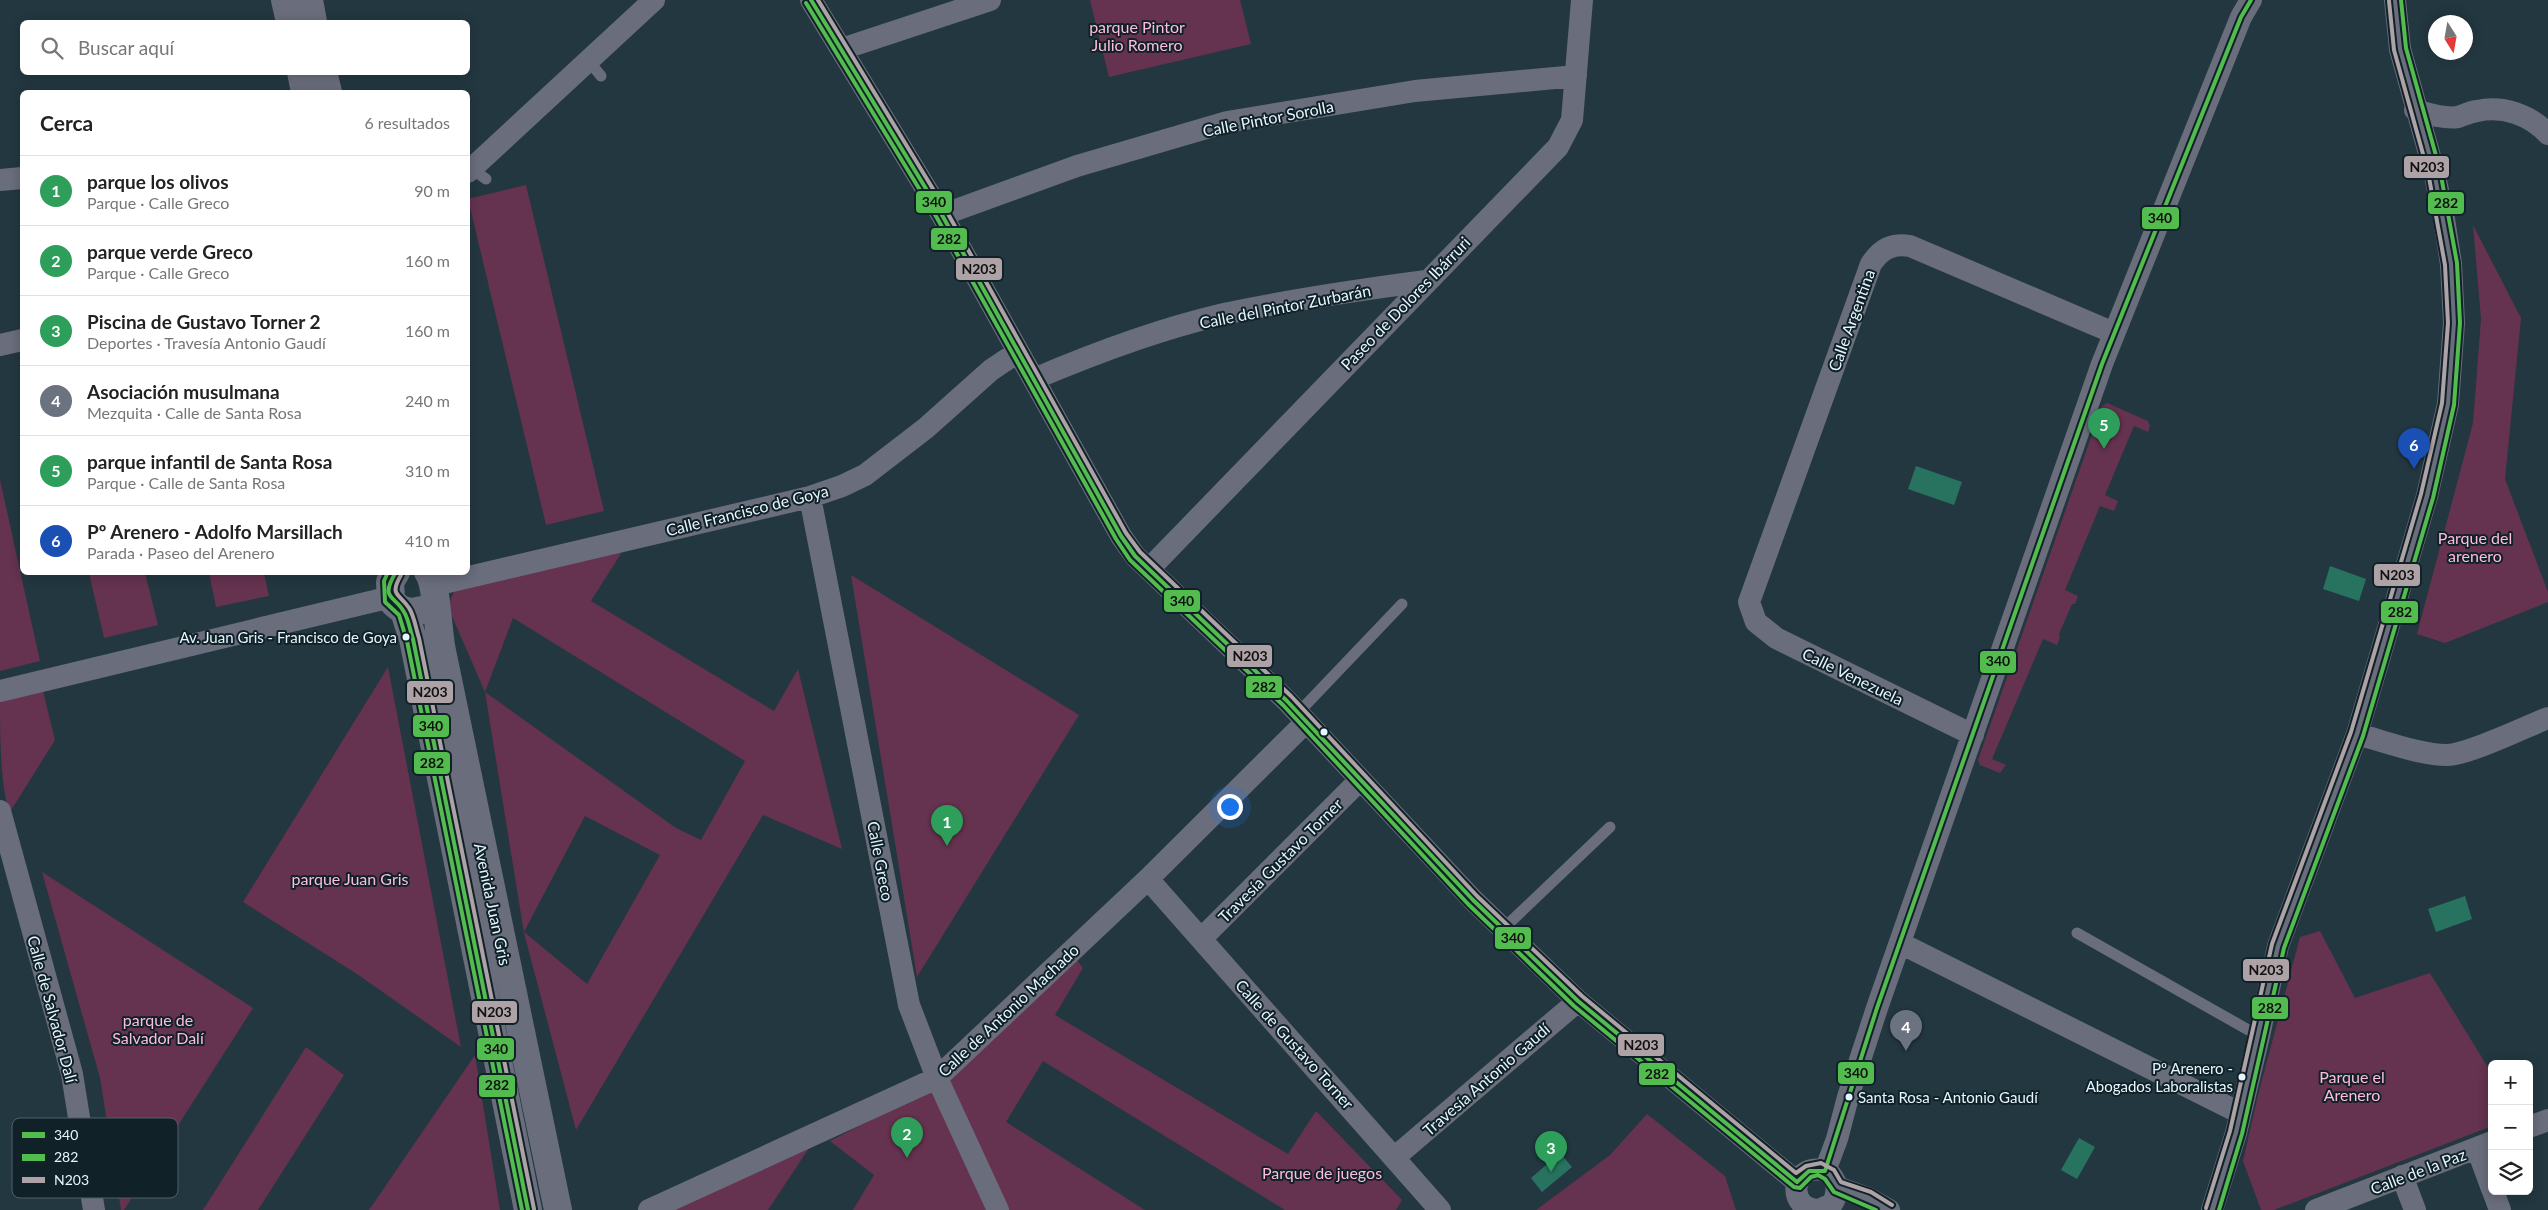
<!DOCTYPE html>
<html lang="es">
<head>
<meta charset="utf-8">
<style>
  :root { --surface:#fff; --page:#f6f6f6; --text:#222; --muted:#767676; --line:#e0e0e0; --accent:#5c6367 }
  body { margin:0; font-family:Lato,sans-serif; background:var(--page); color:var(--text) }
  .controls { position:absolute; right:15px; bottom:15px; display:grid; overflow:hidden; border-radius:8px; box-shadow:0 2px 12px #0003 }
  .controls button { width:45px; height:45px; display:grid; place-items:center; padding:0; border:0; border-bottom:1px solid var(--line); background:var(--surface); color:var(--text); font:25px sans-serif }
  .compass { position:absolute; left:2428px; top:15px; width:45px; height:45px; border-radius:50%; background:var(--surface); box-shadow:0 2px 12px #0003; rotate:169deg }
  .you { position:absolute; left:1229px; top:806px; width:18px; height:18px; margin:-12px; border:4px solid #fff; border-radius:50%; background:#1a73e8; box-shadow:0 0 0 8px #1a73e833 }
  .badge { display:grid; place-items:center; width:32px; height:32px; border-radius:50%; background:var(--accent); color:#fff; font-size:16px; font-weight:700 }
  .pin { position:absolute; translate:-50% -41px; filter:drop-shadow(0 1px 2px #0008) }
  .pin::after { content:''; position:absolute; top:26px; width:18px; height:15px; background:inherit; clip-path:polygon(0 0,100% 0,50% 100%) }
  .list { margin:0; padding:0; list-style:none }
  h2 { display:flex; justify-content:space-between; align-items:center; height:65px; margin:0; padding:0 20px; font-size:21px }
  h2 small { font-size:16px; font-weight:400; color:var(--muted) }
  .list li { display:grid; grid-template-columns:32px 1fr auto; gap:15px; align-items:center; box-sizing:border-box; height:70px; padding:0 20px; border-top:1px solid var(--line) }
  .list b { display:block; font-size:19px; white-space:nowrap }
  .list p { margin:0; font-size:16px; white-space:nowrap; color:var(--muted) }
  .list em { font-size:16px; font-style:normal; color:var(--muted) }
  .icon { flex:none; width:28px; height:28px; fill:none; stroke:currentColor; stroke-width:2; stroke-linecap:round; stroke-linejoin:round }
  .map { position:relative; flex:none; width:2548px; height:1210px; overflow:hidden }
  .search { position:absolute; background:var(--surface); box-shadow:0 2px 12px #0003; left:20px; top:20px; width:450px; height:55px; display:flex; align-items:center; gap:12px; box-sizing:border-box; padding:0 18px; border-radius:8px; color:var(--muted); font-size:19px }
  .panel { position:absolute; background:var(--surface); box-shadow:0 2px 12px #0003; left:20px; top:90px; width:450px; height:485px; border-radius:8px }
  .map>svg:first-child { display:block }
  .green { fill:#65324f; fill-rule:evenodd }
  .water { fill:#28735f }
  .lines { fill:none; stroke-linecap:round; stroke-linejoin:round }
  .service { stroke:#696d7c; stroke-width:11 }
  .minor { stroke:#696d7c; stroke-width:22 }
  .tertiary { stroke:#696d7c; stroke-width:28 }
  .bus-1-casing { stroke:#112128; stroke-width:8 }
  .bus-2-casing { stroke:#112128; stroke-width:8 }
  .bus-3-casing { stroke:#112128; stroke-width:8 }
  .bus-1 { stroke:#52bc4e; stroke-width:4 }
  .bus-2 { stroke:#52bc4e; stroke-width:4 }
  .bus-3 { stroke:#ada2a5; stroke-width:4 }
  .bus-dot { fill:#e6f6ff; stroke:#112128; stroke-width:2 }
  .labels { text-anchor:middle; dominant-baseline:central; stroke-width:4; stroke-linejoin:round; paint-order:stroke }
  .bus-label { font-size:15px; fill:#e6f6ff; stroke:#112128; text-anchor:end }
  .park-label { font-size:16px; fill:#febdda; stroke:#112128 }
  .street-label { font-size:16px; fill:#e6f6ff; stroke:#112128 }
  .key { fill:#112128; stroke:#516168; stroke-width:1 }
  .key-label { font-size:14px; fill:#e6f6ff }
  .line-badge { stroke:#112128; stroke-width:2 }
  .pale-badge-label { font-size:14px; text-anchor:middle; font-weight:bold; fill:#111 }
</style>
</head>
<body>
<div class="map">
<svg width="2548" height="1210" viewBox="0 0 2548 1210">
  <rect width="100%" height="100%" fill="#233740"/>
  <path class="green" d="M1090,0H1240L1251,44L1109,77Z
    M526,185L604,511L546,525L468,199Z
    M2473,225L2521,318L2505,479L2548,592V602L2445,643L2417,634L2473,423L2481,319Z
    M2107,403L2148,421L2150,426L2148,432L2134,426L2105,495L2118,501L2114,511L2100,506L2065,590L2078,596L2075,604H2072L2059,634L2060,638L2057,645L2043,639L1992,759L2006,765L2000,773L1980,765L1978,760L2102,406Z
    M0,480L40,661L0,671Z
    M622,552L591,601L774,711L798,669L842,849L763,815L576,1130L524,933L485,692L448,607L454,591ZM513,618L745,761L701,840L676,828L485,692ZM585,816L660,855L587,984L524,932Z
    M89,573H145L158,625L104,638Z
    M209,573H264L269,596L216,607Z
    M851,575L1079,715L917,977Z
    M388,667L461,1047L357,974L243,902Z
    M42,687L55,740L10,812C0,791 0,728 0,700Z
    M42,872L253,1008L124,1210H121L100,1078Z
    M2320,931L2355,998L2430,973L2492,1074V1126L2274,1210H2261L2243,1161L2258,1095L2300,937Z
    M1076,959L1083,968L1055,1015L1288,1154L1316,1111L1402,1200L1396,1210H1285L1043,1061L1006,1122L1145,1210H1007L947,1081Z
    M306,1047L344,1075L258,1210H203Z
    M475,1055L500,1210H369Z
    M931,1089L986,1210H853L874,1175L830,1141Z
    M1647,1114L1725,1176L1736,1210H1536L1610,1155Z
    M811,1145L768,1210H671Z"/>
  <path class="water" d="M1916,466L1962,482L1954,505L1908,489Z
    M2330,566L2366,579L2359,601L2323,589Z
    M2465,896L2472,919L2436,932L2428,909Z
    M2079,1138L2095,1147L2077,1179L2061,1170Z
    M1560,1153L1572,1167L1542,1192L1531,1178Z"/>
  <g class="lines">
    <path class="service" d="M588,60L601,76
      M471,168L486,179
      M1298,713L1402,604
      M1503,929L1610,827
      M2077,933L2259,1036"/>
    <path class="minor" d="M811,0L942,215L1121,536L1135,556L1287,701L1473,900L1578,1001L1797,1182
      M842,49L990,0
      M2415,110C2429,114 2444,119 2458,117C2464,115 2470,112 2477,111C2503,105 2530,115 2548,134
      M468,172L654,0
      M0,180L22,178
      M942,215L1077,166L1227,122L1415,91L1576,76
      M0,345L22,340
      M1034,379C1095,353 1159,329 1224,314C1290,300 1358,290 1426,281
      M810,497L909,1005L937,1078L998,1210
      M1149,569L1558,147L1572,120L1582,0
      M435,585L810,497L842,486L865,475L926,428L991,370L1018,352
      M0,691L391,597
      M2357,734C2384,741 2420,755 2447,755C2468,755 2525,727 2548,718
      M1973,735L1776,638L1756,622L1749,602L1871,264C1881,249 1892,243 1910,246L2114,333
      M0,811L72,1074L94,1210
      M1148,879L1440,1210
      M1201,939L1359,781
      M1900,943L2240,1113
      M2529,1127L2548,1120
      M2477,1148L2492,1189
      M1395,1157L1578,1001
      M1825,1171L1837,1139L1848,1097L1877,1008L2102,364L2241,17L2251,0
      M2402,1176L2415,1210
      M1837,1187L1868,1198L1889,1210
      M2493,1191L2500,1210
      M649,1210L937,1078L1148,879L1306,722
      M1817,1210C1787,1208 1791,1165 1821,1170C1826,1171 1831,1174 1833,1178C1839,1187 1837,1196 1832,1204L1819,1210
      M2212,1210L2236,1133L2259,1036L2278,946L2357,734L2427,496L2448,404L2454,323L2451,264L2444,219L2434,171L2400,49L2395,0
      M2316,1210L2492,1142"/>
    <path class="tertiary" d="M285,0L290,22
      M309,0L313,22
      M301,72L305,92
      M323,72L328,92
      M396,572L390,582L391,600C400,611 409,614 422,610
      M428,572C437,584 438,633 442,651L558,1210
      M404,611L413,639L528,1210"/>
    <defs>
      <path id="bus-1" d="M811,0L942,215L1121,536L1135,556L1287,701L1473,900L1578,1001L1797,1182L1809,1171H1825L1877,1008L2102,364L2241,17L2251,0
        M396,572C379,600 395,595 404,612C409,620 410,631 413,639L528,1210"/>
      <path id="bus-2" d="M806,3L937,218L1116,539L1130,560L1283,705L1468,904L1574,1006L1794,1187L1800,1188L1811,1177L1818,1175L1825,1179L1834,1192L1876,1210
        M388,572L384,581L385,602L399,615L407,641L522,1210
        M2219,1210L2242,1134L2284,948L2363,736L2433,498L2454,405L2460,323L2457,263L2440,170L2406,48L2401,0"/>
      <path id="bus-3" d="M818,0L947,212L1126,533L1140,552L1291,696L1477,896L1582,996L1796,1173L1806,1166L1821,1163L1834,1170L1841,1182L1871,1192L1892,1205
        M401,575C389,596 399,593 409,608C414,615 416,629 419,638L534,1209
        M2206,1208L2230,1131L2272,944L2351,732L2421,494L2442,403L2448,323L2445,265L2428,172L2394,50L2389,1"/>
    </defs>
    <use href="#bus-1" class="bus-1-casing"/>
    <use href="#bus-2" class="bus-2-casing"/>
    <use href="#bus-3" class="bus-3-casing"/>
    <use href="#bus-1" class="bus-1"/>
    <use href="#bus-2" class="bus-2"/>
    <use href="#bus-3" class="bus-3"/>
  </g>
  <g class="bus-dot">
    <circle cx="406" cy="637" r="4.5"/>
    <circle cx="1324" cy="732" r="4.5"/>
    <circle cx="2242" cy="1077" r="4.5"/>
    <circle cx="1849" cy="1097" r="4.5"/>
  </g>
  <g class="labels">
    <g class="bus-label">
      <text x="397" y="637">Av. Juan Gris - Francisco de Goya</text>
      <text x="2233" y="1068">Pº Arenero -<tspan x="2233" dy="18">Abogados Laboralistas</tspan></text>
      <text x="1858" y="1097" text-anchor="start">Santa Rosa - Antonio Gaudí</text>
    </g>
    <g class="park-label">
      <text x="1137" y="26">parque Pintor<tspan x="1137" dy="18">Julio Romero</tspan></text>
      <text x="2475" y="537">Parque del<tspan x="2475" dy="18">arenero</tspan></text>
      <text x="350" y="878">parque Juan Gris</text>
      <text x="158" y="1019">parque de<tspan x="158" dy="18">Salvador Dalí</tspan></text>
      <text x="2352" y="1076">Parque el<tspan x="2352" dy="18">Arenero</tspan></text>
      <text x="1322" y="1172">Parque de juegos</text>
    </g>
    <g class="street-label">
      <text transform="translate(1268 118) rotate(-11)">Calle Pintor Sorolla</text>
      <text transform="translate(1405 303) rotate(-46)">Paseo de Dolores Ibárruri</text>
      <text transform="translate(1285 306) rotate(-11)">Calle del Pintor Zurbarán</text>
      <text transform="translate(1851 320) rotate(-70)">Calle Argentina</text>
      <text transform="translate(747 510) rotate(-14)">Calle Francisco de Goya</text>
      <text transform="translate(1853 676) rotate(26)">Calle Venezuela</text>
      <text transform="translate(1280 860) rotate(-45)">Travesía Gustavo Torner</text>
      <text transform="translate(881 861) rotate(79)">Calle Greco</text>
      <text transform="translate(493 904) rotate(78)">Avenida Juan Gris</text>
      <text transform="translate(53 1009) rotate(75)">Calle de Salvador Dalí</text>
      <text transform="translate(1008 1010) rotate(-43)">Calle de Antonio Machado</text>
      <text transform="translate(1295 1044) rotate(48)">Calle de Gustavo Torner</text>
      <text transform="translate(1486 1079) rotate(-41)">Travesía Antonio Gaudí</text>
      <text transform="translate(2418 1171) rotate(-21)">Calle de la Paz</text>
    </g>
  </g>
  <rect x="12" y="1118" width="166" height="80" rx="8" class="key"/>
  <rect x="22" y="1132" width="23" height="6" fill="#52bc4e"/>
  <rect x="22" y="1154" width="23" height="7" fill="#52bc4e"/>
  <rect x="22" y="1177" width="23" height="6" fill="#ada2a5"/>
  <g class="key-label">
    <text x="54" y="1140">340</text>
    <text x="54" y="1162">282</text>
    <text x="54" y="1185">N203</text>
  </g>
  <g class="line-badge">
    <rect x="2403" y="155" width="47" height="24" rx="5" fill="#ada2a5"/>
    <rect x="915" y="190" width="38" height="24" rx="5" fill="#52bc4e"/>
    <rect x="2427" y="191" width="38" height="24" rx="5" fill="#52bc4e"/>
    <rect x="2141" y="206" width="39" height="24" rx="5" fill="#52bc4e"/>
    <rect x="930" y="227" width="38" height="24" rx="5" fill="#52bc4e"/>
    <rect x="955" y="257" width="48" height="24" rx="5" fill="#ada2a5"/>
    <rect x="2373" y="563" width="48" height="24" rx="5" fill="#ada2a5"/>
    <rect x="1163" y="589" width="38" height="24" rx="5" fill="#52bc4e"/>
    <rect x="2380" y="600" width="39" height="24" rx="5" fill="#52bc4e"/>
    <rect x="1226" y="644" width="47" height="24" rx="5" fill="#ada2a5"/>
    <rect x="1979" y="650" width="38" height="24" rx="5" fill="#52bc4e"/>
    <rect x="1245" y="675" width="38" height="24" rx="5" fill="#52bc4e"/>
    <rect x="406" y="680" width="48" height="24" rx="5" fill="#ada2a5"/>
    <rect x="412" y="714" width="38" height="24" rx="5" fill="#52bc4e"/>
    <rect x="413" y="751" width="38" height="24" rx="5" fill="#52bc4e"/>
    <rect x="1494" y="926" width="38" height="24" rx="5" fill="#52bc4e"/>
    <rect x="2242" y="958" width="48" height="24" rx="5" fill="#ada2a5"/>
    <rect x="2251" y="996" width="38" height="24" rx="5" fill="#52bc4e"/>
    <rect x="471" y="1000" width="47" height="24" rx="5" fill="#ada2a5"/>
    <rect x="1617" y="1033" width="48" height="24" rx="5" fill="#ada2a5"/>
    <rect x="476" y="1037" width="39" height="24" rx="5" fill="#52bc4e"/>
    <rect x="1837" y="1061" width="38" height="24" rx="5" fill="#52bc4e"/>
    <rect x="1638" y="1062" width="38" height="24" rx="5" fill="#52bc4e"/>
    <rect x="478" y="1074" width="38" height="24" rx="5" fill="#52bc4e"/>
  </g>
  <g class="pale-badge-label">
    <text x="2427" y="172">N203</text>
    <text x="934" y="207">340</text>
    <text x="2446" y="208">282</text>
    <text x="2160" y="223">340</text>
    <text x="949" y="244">282</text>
    <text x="979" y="274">N203</text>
    <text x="2397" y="580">N203</text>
    <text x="1182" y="606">340</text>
    <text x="2400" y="617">282</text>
    <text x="1250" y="661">N203</text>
    <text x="1998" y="666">340</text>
    <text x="1264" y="692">282</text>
    <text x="430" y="697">N203</text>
    <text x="431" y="731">340</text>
    <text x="432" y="768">282</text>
    <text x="1513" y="943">340</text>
    <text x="2266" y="975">N203</text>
    <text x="2270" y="1013">282</text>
    <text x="494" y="1017">N203</text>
    <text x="1641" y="1050">N203</text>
    <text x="496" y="1054">340</text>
    <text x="1856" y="1078">340</text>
    <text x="1657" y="1079">282</text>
    <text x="497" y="1090">282</text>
  </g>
</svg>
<div class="controls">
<button>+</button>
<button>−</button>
<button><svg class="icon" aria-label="layers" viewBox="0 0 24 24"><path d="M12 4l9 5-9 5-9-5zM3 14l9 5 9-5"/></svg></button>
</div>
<svg class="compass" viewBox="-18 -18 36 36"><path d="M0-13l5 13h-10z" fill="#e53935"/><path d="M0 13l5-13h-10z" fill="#767676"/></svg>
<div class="you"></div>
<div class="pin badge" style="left:947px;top:846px;background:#2e9e5b">1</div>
<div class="pin badge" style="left:907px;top:1158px;background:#2e9e5b">2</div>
<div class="pin badge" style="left:1551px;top:1172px;background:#2e9e5b">3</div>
<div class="pin badge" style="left:1906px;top:1051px;background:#6b7280">4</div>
<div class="pin badge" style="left:2104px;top:449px;background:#2e9e5b">5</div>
<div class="pin badge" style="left:2414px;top:469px;background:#1a4fb4">6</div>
<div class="search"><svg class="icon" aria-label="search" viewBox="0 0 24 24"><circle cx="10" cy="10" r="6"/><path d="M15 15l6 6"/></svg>Buscar aquí</div>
<section class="panel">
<h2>Cerca<small>6 resultados</small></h2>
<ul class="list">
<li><span class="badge" style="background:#2e9e5b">1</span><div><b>parque los olivos</b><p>Parque · Calle Greco</p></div><em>90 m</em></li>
<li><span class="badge" style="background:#2e9e5b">2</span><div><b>parque verde Greco</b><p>Parque · Calle Greco</p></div><em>160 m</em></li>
<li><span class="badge" style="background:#2e9e5b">3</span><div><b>Piscina de Gustavo Torner 2</b><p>Deportes · Travesía Antonio Gaudí</p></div><em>160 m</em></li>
<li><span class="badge" style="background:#6b7280">4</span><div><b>Asociación musulmana</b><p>Mezquita · Calle de Santa Rosa</p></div><em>240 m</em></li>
<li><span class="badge" style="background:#2e9e5b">5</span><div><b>parque infantil de Santa Rosa</b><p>Parque · Calle de Santa Rosa</p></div><em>310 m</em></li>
<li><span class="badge" style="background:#1a4fb4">6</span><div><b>Pº Arenero - Adolfo Marsillach</b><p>Parada · Paseo del Arenero</p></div><em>410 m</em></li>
</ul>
</section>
</div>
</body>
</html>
